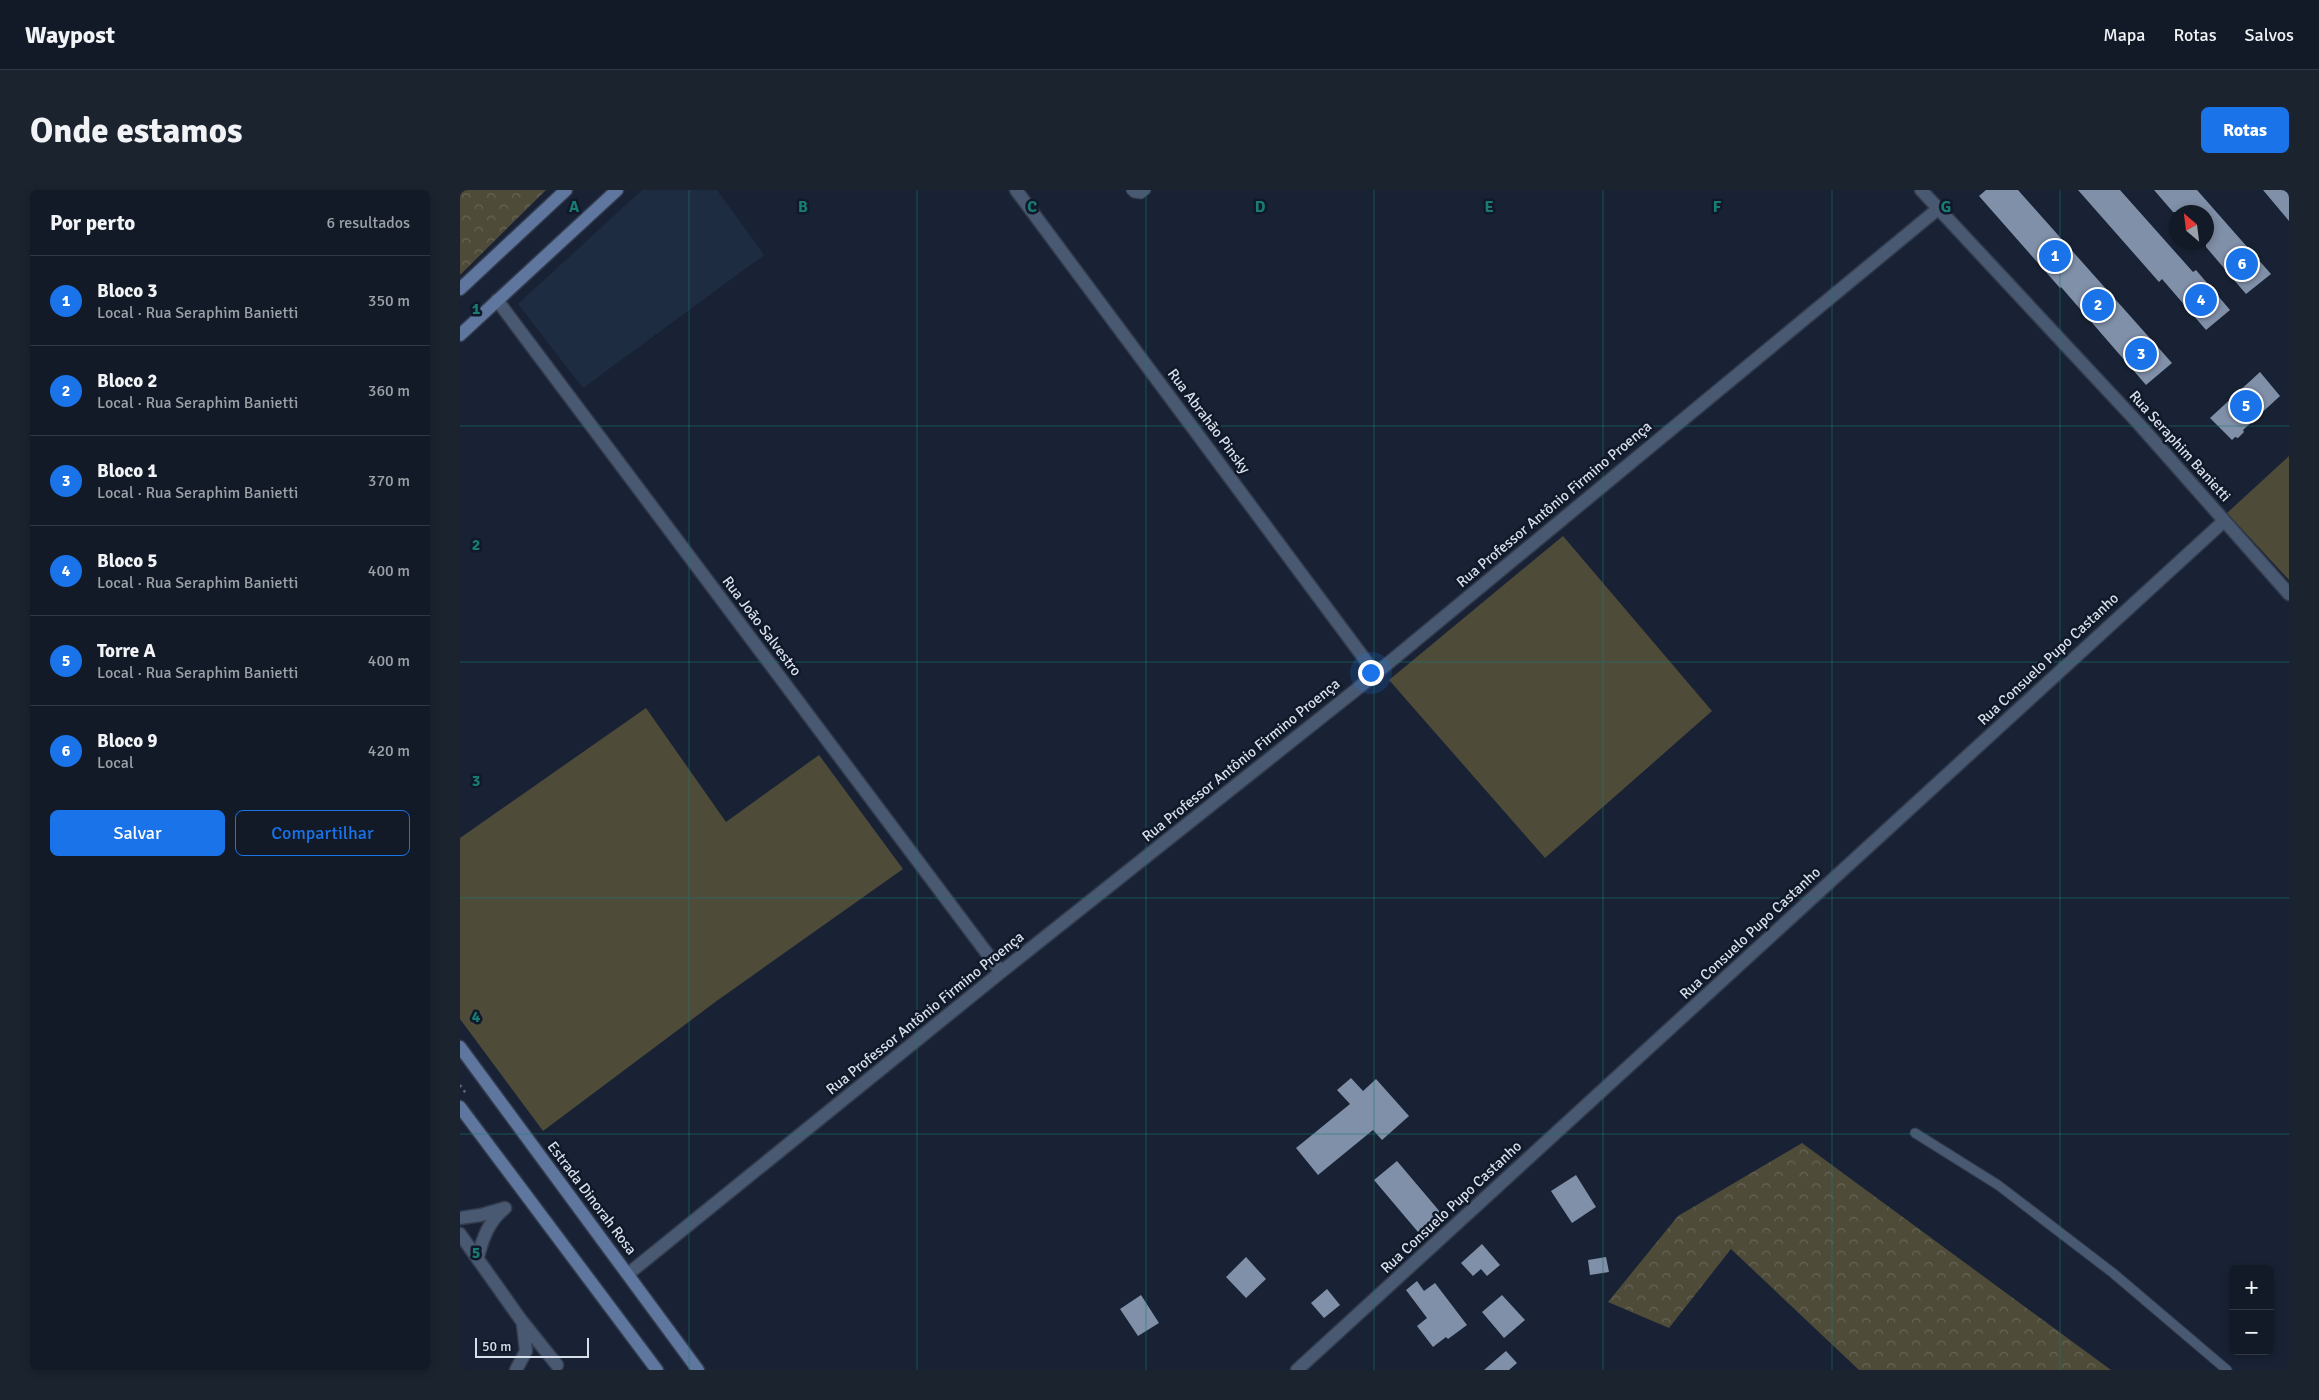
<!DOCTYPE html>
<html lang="pt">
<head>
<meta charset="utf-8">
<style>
  :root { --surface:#121a27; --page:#1b232f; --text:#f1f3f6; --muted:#9ca1a7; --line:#313844; --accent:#1a73e8 }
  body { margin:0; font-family:Signika,sans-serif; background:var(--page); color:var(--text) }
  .controls { position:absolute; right:15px; bottom:15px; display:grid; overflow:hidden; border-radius:8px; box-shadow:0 2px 8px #0003 }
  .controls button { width:45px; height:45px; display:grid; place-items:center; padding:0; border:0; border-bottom:1px solid var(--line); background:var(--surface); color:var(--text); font:25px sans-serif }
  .compass { position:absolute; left:1709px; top:15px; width:45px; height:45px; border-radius:50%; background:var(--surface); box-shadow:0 2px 8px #0003; rotate:332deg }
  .scale { position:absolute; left:15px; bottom:12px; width:114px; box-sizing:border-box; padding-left:5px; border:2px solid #d8dfeb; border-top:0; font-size:14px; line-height:18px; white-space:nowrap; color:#d8dfeb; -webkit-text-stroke:4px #0f1929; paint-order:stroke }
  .you { position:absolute; left:910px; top:482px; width:18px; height:18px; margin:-12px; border:4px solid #fff; border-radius:50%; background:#1a73e8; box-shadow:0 0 0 8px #1a73e833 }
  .badge { display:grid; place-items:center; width:32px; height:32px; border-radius:50%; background:var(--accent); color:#fff; font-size:16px; font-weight:700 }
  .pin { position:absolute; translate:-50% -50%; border:2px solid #fff; box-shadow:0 1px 5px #0006 }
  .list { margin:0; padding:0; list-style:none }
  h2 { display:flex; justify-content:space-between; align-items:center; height:65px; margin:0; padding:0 20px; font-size:21px }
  h2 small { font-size:16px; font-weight:400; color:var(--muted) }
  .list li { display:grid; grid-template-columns:32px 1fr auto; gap:15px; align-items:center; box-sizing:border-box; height:90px; padding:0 20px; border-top:1px solid var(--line) }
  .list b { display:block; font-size:19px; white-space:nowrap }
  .list p { margin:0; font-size:16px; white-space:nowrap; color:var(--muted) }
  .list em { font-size:16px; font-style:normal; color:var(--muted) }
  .actions { display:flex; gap:10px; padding:15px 20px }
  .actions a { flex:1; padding:11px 0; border:1px solid var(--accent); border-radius:8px; text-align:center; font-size:18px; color:var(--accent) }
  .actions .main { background:var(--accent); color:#fff }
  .map { position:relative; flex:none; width:1829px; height:1180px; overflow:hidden; border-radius:8px }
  header { display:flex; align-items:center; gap:30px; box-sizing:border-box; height:70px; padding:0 25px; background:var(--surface); border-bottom:1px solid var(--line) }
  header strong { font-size:24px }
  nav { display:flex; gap:28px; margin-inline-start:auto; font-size:18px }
  .intro { display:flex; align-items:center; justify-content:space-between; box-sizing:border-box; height:120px; padding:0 30px }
  h1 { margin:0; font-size:35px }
  .button { padding:12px 22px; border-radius:8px; background:var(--accent); color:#fff; font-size:18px; font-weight:700 }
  main { display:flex; gap:30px; padding:0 30px }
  aside { flex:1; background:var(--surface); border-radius:8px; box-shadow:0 2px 8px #0003 }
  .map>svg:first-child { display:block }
  .built { fill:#1e2c41 }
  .green { fill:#4f4b39 }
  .forest { fill:url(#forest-crowns) }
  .building { fill:#8090a8 }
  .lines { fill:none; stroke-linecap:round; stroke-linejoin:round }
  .lane-casing { stroke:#333c4e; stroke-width:11 }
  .street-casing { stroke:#333c4e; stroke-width:15 }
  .secondary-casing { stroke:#333c4e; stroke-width:15 }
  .path { stroke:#5d6676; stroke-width:2.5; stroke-dasharray:2.5 4; stroke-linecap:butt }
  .lane { stroke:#495972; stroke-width:9 }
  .street { stroke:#495972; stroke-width:12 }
  .secondary { stroke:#5f779f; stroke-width:12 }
  .grid { fill:none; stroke:#197b74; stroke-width:1; stroke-opacity:0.55 }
  .labels { text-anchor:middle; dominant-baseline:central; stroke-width:5; stroke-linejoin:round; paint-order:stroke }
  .street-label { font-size:15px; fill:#d8dfeb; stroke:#0f1929 }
  .grid-label { font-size:16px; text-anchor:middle; font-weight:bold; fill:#197b74; stroke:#0f1929; stroke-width:5; stroke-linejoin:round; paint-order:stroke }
</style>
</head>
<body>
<header>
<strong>Waypost</strong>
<nav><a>Mapa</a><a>Rotas</a><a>Salvos</a></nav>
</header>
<div class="intro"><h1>Onde estamos</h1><a class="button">Rotas</a></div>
<main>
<aside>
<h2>Por perto<small>6 resultados</small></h2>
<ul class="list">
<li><span class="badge">1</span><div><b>Bloco 3</b><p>Local · Rua Seraphim Banietti</p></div><em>350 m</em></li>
<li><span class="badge">2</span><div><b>Bloco 2</b><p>Local · Rua Seraphim Banietti</p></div><em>360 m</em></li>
<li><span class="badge">3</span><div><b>Bloco 1</b><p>Local · Rua Seraphim Banietti</p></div><em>370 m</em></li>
<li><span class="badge">4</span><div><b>Bloco 5</b><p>Local · Rua Seraphim Banietti</p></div><em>400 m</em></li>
<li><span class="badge">5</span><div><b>Torre A</b><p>Local · Rua Seraphim Banietti</p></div><em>400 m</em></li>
<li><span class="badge">6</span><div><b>Bloco 9</b><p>Local</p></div><em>420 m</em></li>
</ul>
<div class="actions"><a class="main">Salvar</a><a>Compartilhar</a></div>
</aside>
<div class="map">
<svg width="1829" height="1180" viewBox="0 0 1829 1180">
  <defs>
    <pattern id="forest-crowns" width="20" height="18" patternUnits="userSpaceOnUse" patternTransform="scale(1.25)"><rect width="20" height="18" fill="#4f4b39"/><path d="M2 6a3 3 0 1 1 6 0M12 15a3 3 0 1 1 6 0" fill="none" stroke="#686456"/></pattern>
  </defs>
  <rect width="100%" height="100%" fill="#182234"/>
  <path class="built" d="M182,0H257L304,65L123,198L58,114Z"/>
  <path class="green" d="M1829,266V390L1767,323Z
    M1103,346L1252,521L1085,668L929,490Z
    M186,518L266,632L359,565L443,679L258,810L83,941L0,829V648Z"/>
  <path class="forest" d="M0,0H86L0,85Z
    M1342,953L1651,1180H1399L1271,1059L1209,1138L1148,1112L1218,1026Z"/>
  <path class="building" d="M1526,0H1558L1712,173L1686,195L1601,97L1600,98L1519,6Z
    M1618,0H1660L1733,82L1736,80L1770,120L1746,140L1702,89L1699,92Z
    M1694,0H1737L1811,84L1786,104L1746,57V22H1713Z
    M1803,0H1829V31Z
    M1800,182L1820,206L1783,240L1784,242L1778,248L1775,247L1772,250L1750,228Z
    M891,888L903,901L916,889L949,926L922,950L913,940L858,985L836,958L890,914L877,900Z
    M937,971L981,1023L958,1042L914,990Z
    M1116,985L1136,1017L1112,1033L1091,1001Z
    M1022,1054L1040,1075L1027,1086L1021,1079L1013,1086L1001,1073Z
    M786,1067L806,1089L786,1108L766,1087Z
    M1146,1067L1149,1082L1130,1085L1128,1070Z
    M957,1091L964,1101L975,1093L1007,1135L988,1149L986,1147L973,1157L957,1136L967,1128L946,1100Z
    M867,1099L880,1115L864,1128L851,1113Z
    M681,1105L699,1133L678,1146L660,1119Z
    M1042,1105L1065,1130L1044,1148L1022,1122Z
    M1046,1161L1057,1173L1049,1180H1024Z"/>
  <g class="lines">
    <defs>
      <path id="lane" d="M671,0L674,3L681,4L686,0
        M1455,943L1538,995L1653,1083L1767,1180"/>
      <path id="street" d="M556,0L915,483
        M1461,0L1678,233L1829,404
        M37,110L541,782
        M0,1028L21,1025L45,1018C29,1031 23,1047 18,1067
        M0,1044L61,1130L97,1175
        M168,1084L541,782L897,499L1479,18
        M56,1180L66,1161L63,1135
        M837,1180L1764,331"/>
      <path id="secondary" d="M0,99L106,0
        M0,145L157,0
        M0,857L238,1180
        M0,917L197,1180"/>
    </defs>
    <use href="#lane" class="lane-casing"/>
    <use href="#street" class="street-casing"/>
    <use href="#secondary" class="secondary-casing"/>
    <path class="path" d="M0,895L7,905"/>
    <use href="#lane" class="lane"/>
    <use href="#street" class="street"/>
    <use href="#secondary" class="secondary"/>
  </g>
  <path class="grid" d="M229,0V1180M457,0V1180M686,0V1180M914,0V1180M1143,0V1180M1372,0V1180M1600,0V1180M0,236H1829M0,472H1829M0,708H1829M0,944H1829"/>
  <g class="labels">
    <g class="street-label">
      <text transform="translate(749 231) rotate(53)">Rua Abrahão Pinsky</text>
      <text transform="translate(1720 256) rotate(48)">Rua Seraphim Banietti</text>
      <text transform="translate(1094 314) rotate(-40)">Rua Professor Antônio Firmino Proença</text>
      <text transform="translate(302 436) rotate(53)">Rua João Salvestro</text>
      <text transform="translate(1588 469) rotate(-43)">Rua Consuelo Pupo Castanho</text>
      <text transform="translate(781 570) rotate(-39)">Rua Professor Antônio Firmino Proença</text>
      <text transform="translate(1290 743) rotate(-43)">Rua Consuelo Pupo Castanho</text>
      <text transform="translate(465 823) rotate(-39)">Rua Professor Antônio Firmino Proença</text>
      <text transform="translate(132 1008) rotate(53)">Estrada Dinorah Rosa</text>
      <text transform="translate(991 1017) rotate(-43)">Rua Consuelo Pupo Castanho</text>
    </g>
  </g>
  <g class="grid-label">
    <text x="114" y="22">A</text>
    <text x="343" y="22">B</text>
    <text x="572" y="22">C</text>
    <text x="800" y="22">D</text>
    <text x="1029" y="22">E</text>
    <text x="1257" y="22">F</text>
    <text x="1486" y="22">G</text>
    <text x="16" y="124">1</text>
    <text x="16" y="360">2</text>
    <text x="16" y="596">3</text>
    <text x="16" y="832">4</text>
    <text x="16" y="1068">5</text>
  </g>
</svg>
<div class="controls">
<button>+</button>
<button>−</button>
</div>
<svg class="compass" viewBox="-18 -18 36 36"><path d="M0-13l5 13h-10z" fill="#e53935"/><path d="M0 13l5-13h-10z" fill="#9ca1a7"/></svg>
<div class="scale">50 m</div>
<div class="you"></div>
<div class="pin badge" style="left:1595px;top:66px">1</div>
<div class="pin badge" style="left:1638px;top:115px">2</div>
<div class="pin badge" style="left:1681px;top:164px">3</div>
<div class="pin badge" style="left:1741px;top:110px">4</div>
<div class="pin badge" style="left:1786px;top:216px">5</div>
<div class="pin badge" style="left:1782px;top:74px">6</div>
</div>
</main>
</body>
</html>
